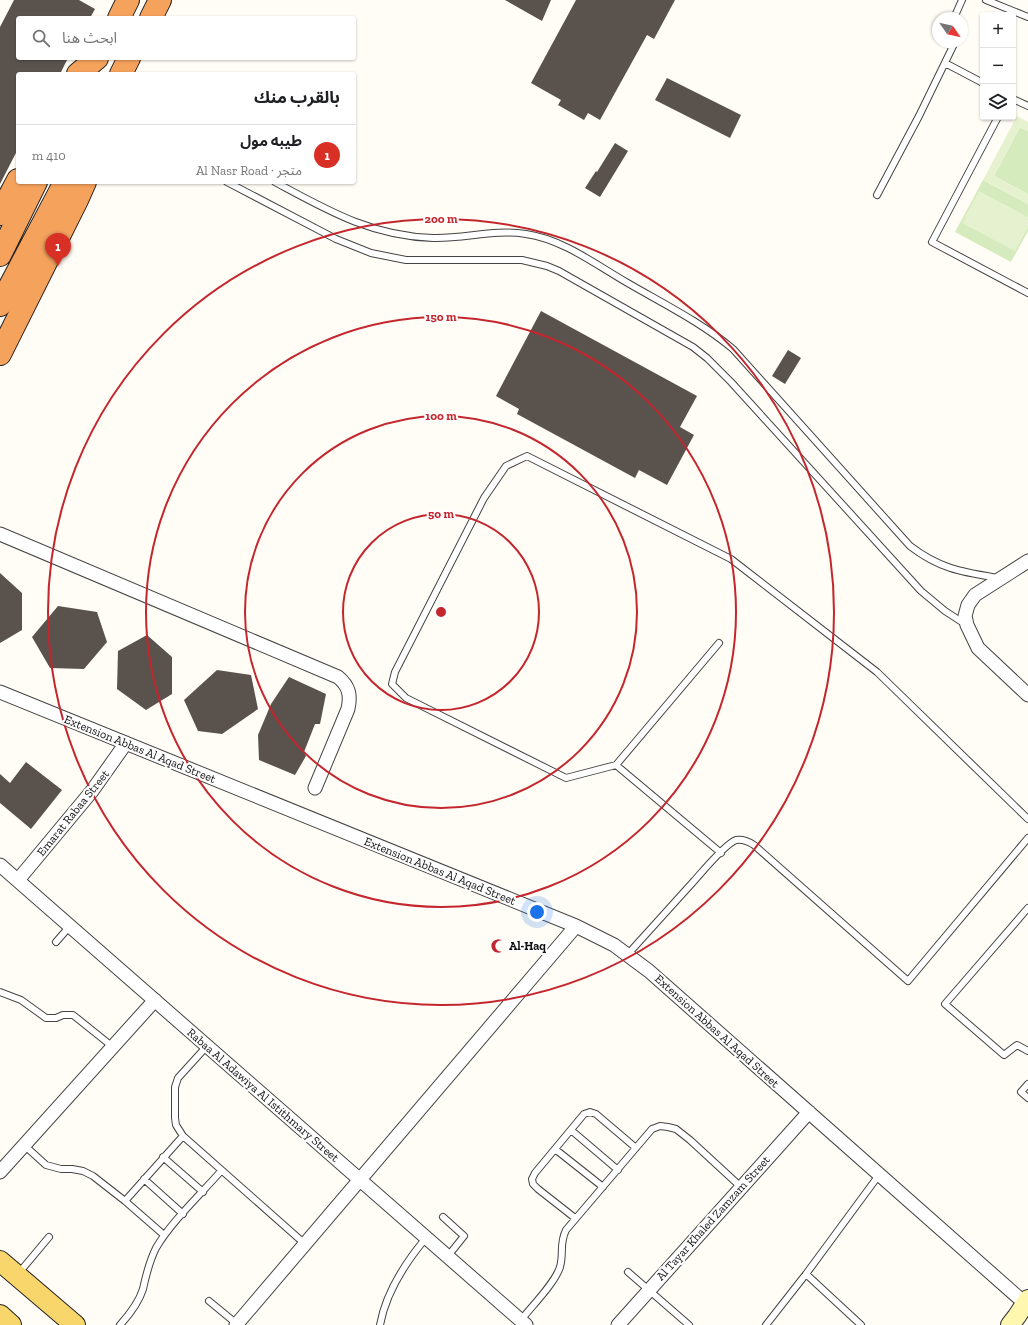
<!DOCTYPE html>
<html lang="ar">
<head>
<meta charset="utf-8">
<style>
  :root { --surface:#fff; --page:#f2f2f2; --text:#202124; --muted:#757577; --line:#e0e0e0; --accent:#d93025 }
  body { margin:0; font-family:"Zilla Slab","Noto Sans Arabic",serif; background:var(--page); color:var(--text); direction:rtl }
  .controls { position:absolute; right:12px; top:12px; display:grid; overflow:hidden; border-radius:4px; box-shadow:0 1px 3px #0004 }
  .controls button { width:36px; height:36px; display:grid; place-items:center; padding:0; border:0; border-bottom:1px solid var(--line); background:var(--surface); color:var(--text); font:20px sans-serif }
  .compass { position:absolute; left:932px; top:12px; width:36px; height:36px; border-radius:50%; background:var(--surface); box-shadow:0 1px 3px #0004; rotate:124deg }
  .you { position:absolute; left:537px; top:912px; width:14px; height:14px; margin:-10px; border:3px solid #fff; border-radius:50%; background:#1a73e8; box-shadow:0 0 0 6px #1a73e833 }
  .badge { display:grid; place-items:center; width:26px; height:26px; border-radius:50%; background:var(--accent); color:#fff; font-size:13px; font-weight:700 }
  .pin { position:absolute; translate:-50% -33px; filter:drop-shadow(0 1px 2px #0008) }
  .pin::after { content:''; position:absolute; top:21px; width:14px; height:12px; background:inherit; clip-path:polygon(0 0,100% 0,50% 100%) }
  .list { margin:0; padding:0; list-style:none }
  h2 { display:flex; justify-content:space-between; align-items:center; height:52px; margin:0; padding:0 16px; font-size:17px }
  h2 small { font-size:13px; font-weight:400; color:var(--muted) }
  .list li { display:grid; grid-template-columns:26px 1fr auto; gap:12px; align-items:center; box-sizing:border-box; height:60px; padding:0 16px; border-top:1px solid var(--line) }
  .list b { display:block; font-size:15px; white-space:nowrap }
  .list p { margin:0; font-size:13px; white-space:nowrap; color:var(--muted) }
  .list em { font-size:13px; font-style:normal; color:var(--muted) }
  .icon { flex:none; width:22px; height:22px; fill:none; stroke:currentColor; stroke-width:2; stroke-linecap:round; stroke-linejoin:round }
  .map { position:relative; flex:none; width:1028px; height:1325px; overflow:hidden; direction:ltr }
  .search { position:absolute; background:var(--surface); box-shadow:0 1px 3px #0004; left:16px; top:16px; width:340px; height:44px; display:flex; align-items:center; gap:10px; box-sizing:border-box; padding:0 14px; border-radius:4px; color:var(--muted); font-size:15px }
  .panel { position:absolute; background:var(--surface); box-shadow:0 1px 3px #0004; left:16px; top:72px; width:340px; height:112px; border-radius:4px; direction:rtl }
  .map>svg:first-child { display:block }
  .green { fill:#d5ebbd }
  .pitch { fill:#e6f2cf }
  .building { fill:#5a524d }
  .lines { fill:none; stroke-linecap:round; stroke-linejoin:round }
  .lane-casing { stroke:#444; stroke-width:8 }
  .street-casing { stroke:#444; stroke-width:15 }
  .secondary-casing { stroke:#333; stroke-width:20 }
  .primary-casing { stroke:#222; stroke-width:22 }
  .highway-casing { stroke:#222; stroke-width:24 }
  .lane { stroke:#fff; stroke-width:6 }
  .street { stroke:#fff; stroke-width:13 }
  .secondary { stroke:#fff6b0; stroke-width:18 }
  .primary { stroke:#f9d66b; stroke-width:20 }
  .highway { stroke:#f5a25d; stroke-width:22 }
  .ring { fill:none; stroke:#c4262e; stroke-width:2 }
  .labels { text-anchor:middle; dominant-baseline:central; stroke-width:4; stroke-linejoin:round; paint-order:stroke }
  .street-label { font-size:12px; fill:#111; stroke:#fff }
  .poi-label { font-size:12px; font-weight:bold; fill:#111; stroke:#fff; text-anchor:start }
  .centre { fill:#c4262e; stroke:#fff; stroke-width:2 }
  .ring-label { font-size:12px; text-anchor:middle; font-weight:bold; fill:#c4262e; stroke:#fff; stroke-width:4; stroke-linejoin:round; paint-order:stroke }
</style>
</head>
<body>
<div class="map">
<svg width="1028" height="1325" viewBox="0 0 1028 1325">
  <rect width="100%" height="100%" fill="#fffdf5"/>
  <path class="green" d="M1020,127L1028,131V194L994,176Z
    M983,180L1028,204V231L1011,262L955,232Z"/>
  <path class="pitch" d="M1017,116L1028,122V131L1020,127L994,176L1028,194V204L983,180Z
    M979,191L1028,217V227L1015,251L962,223Z"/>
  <path class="building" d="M14,0H79L95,9L90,18H18V58H68L60,74H18V149L0,184V27Z
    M505,0H551L542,21Z
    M576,0H675L654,39L647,35L600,120L588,113L584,120L558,105L561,100L531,83Z
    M667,78L741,115L730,138L655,100Z
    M615,143L628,151L600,197L585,188L596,171L597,172Z
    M541,311L697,396L680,427L694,435L667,485L639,470L635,478L517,414L519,409L496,396Z
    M788,350L801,358L785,384L772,376Z
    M0,573L22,593V630L0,643Z
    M58,606L97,612L107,642L84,669L50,668L32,637Z
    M147,635L172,657V694L146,710L117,689L118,651Z
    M217,670L251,675L258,709L222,734L198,731L184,700Z
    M289,677L326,694L320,724H315L304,752L306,756L295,775L259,760L258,735L271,704Z
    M26,762L62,790L31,829L0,803V774L10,783Z"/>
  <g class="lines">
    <defs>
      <path id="lane" d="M986,0L1028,17
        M954,18L962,0
        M945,63L983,83
        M1013,99L1028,106
        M998,117L932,242L1028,293
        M227,182L336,239L371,253L406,260H522L547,266L559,271L693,347L707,358L731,382L921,591L945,611L965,624
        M275,182C327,210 371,236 433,238C464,239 495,229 526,234C562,239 595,264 626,282C662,303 701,322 733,349L910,546C940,569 962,572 998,578
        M877,195L919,116L955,42
        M719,643L616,765L566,778L406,698L392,684L395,672L484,498L506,466L527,456L731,559L877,672L1028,819
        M616,765L721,853
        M1028,908L945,1004L1004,1055L1017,1045L1028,1051
        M56,942L70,926
        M628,954C650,930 672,905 694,881C703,871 725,844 736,840C743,839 748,841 754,845L908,981L1028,838
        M0,992L21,1000L46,1018H56L63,1015H73L113,1047
        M207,1046L178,1078L175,1087V1118L176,1125L183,1136L305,1244
        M1028,1084L1021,1092L1028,1098
        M571,1130L618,1170
        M24,1145L46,1165L61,1169H72L83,1171L93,1176L125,1201L164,1235
        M555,1149L603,1187
        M163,1157L203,1192
        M144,1179L183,1214
        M125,1201L183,1136
        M443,1217L464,1236L448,1256
        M575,1218L538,1189L533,1184L532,1179L535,1173L584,1114L590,1112L596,1114L636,1148
        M628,1272L689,1325
        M18,1274L49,1237
        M806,1274L861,1325
        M209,1301L237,1324
        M521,1320C532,1306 555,1283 560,1267C564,1253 559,1244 566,1230L652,1129L660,1126L668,1127L676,1129L690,1140L741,1187
        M120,1325C129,1315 139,1302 143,1289C146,1275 149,1262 156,1248C171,1222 201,1194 221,1171
        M380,1325C386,1292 405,1263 426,1238
        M766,1325L806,1274L879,1175"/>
      <path id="street" d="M0,534L338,677C349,686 351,695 348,709L315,788
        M1028,561L975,595L968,605L965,616L967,625L978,648L1028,695
        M0,692L576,926L614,945L649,971L1028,1306
        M0,865L526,1325
        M18,880L92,791L126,743
        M0,1172L155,1000
        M236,1325L576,926
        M618,1325L809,1112"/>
      <path id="secondary" d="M1010,1325L1017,1316L1028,1299"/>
      <path id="primary" d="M0,1261L75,1325
        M0,1315L11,1325"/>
      <path id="highway" d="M119,18L128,0
        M151,18L160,0
        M78,74L97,58
        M121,74L129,58
        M0,214L18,180
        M0,255L36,182
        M0,305L65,182
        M0,354L77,200L85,182"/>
    </defs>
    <use href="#lane" class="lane-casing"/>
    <use href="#street" class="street-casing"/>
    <use href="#secondary" class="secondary-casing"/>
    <use href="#primary" class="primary-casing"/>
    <use href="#highway" class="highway-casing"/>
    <use href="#lane" class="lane"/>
    <use href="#street" class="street"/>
    <use href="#secondary" class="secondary"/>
    <use href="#primary" class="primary"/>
    <use href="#highway" class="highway"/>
  </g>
  <g class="ring">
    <circle cx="441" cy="612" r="98"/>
    <circle cx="441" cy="612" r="196"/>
    <circle cx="441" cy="612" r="295"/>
    <circle cx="441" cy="612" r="393"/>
  </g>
  <defs>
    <symbol id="mosque-bare" viewBox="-9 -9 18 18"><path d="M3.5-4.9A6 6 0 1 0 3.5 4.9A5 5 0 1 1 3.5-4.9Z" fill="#c4262e" stroke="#fff" stroke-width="2.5" paint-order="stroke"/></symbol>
  </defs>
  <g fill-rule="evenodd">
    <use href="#mosque-bare" x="488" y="936" width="20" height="20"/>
  </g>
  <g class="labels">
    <g class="street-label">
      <text transform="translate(140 749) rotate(22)">Extension Abbas Al Aqad Street</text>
      <text transform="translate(73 813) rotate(-51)">Emarat Rabaa Street</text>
      <text transform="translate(440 871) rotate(22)">Extension Abbas Al Aqad Street</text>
      <text transform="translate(717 1031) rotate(42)">Extension Abbas Al Aqad Street</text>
      <text transform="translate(263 1095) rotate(41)">Rabaa Al Adawiya Al Istithmary Street</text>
      <text transform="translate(713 1218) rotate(-48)">Al Tayar Khaled Zamzam Street</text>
    </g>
    <g class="poi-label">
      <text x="509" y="946">Al-Haq</text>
    </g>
  </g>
  <circle cx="441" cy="612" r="6" class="centre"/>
  <g class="ring-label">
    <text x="441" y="223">200 m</text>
    <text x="441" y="321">150 m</text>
    <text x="441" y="420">100 m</text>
    <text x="441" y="518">50 m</text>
  </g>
</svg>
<div class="controls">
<button>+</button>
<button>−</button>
<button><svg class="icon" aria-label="layers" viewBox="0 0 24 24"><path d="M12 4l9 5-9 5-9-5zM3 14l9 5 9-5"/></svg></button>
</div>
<svg class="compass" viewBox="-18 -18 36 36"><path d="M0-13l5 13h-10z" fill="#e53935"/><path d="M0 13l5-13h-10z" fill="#757577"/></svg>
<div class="you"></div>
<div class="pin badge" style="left:58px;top:266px">1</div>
<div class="search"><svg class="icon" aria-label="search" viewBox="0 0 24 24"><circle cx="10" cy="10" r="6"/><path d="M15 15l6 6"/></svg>ابحث هنا</div>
<section class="panel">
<h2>بالقرب منك<small></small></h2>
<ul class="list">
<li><span class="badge">1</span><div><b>طيبه مول</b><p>متجر · Al Nasr Road</p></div><em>410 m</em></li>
</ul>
</section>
</div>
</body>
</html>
